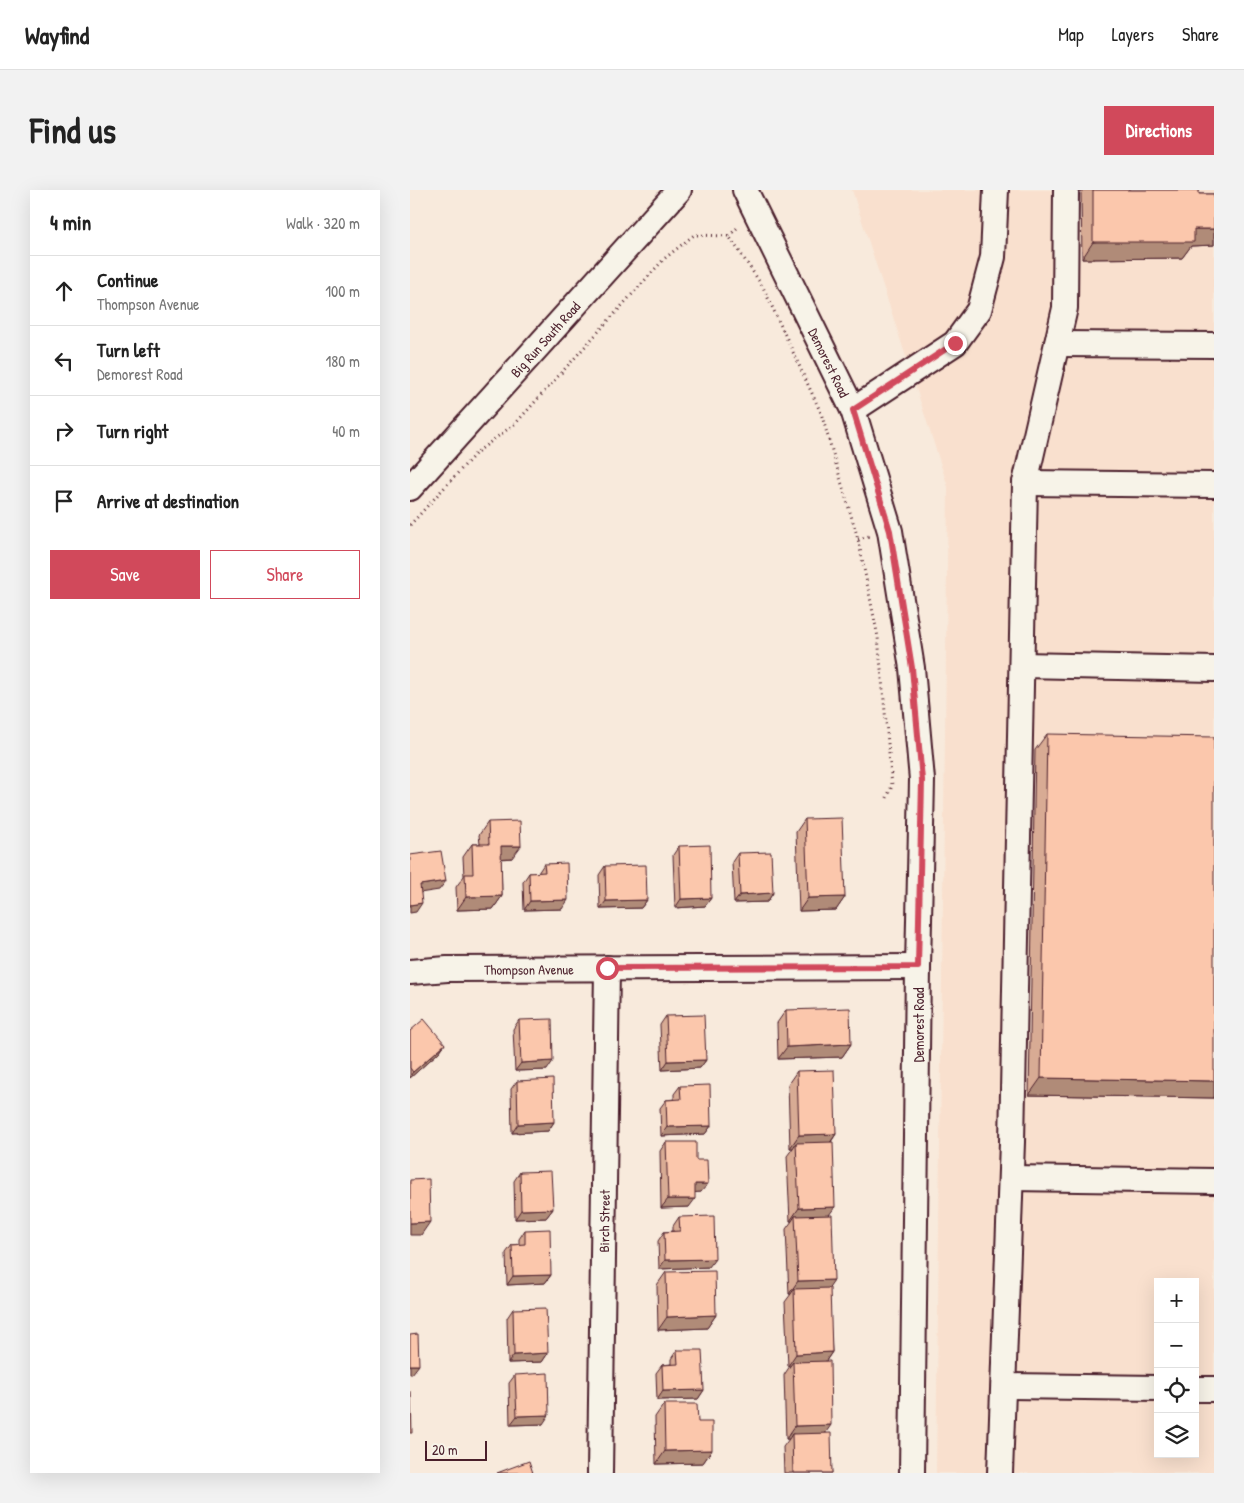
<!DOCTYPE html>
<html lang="en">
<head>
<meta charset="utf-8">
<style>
  :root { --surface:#fff; --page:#f2f2f2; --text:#222; --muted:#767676; --line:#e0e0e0; --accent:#d1495b }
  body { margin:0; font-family:"Patrick Hand",sans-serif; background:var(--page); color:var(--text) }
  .controls { position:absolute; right:15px; bottom:15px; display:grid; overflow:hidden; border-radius:0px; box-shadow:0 5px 20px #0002 }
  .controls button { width:45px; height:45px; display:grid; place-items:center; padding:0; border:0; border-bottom:1px solid var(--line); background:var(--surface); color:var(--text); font:25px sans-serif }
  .scale { position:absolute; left:15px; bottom:12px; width:62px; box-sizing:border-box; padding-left:5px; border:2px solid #4a1f2b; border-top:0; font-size:14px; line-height:18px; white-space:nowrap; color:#4a1f2b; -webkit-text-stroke:4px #f7f3e8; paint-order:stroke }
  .stop { position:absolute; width:15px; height:15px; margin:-11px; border:4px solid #d1495b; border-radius:50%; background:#fff }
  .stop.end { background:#d1495b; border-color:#fff; box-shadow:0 1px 5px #0008 }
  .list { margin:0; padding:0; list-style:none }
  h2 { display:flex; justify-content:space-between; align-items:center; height:65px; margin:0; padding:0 20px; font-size:21px }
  h2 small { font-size:16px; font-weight:400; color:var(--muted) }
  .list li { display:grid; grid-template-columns:32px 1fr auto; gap:15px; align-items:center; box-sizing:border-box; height:70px; padding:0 20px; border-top:1px solid var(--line) }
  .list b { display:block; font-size:19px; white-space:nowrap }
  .list p { margin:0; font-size:16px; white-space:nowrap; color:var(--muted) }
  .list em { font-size:16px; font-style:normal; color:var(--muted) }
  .actions { display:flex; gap:10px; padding:15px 20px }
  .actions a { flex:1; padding:11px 0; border:1px solid var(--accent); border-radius:0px; text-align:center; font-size:18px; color:var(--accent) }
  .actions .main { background:var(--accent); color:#fff }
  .icon { flex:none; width:28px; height:28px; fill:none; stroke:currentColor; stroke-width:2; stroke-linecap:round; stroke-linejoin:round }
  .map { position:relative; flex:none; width:804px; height:1283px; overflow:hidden; border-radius:0px }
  header { display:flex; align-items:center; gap:30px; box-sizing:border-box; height:70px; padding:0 25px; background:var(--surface); border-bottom:1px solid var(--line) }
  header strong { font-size:24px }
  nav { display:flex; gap:28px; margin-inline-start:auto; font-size:18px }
  .intro { display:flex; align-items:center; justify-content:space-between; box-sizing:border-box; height:120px; padding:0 30px }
  h1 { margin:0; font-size:35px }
  .button { padding:12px 22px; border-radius:0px; background:var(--accent); color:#fff; font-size:18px; font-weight:700 }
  main { display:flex; gap:30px; padding:0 30px }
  aside { flex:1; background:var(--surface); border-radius:0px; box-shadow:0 5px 20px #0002 }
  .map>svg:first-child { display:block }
  .built { fill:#f9e0ce; fill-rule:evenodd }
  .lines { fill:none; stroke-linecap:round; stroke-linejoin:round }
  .minor-casing { stroke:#4a1f2b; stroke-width:28 }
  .path { stroke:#4a1f2b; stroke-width:3; stroke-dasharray:1 4; stroke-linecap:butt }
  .minor { stroke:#f7f3e8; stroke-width:24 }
  .wall { fill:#d8ab94; stroke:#4a1f2b }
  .shaded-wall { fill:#b08b78; stroke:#4a1f2b }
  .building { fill:#fbc7ac; stroke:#4a1f2b }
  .route { stroke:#d1495b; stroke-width:6 }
  .labels { text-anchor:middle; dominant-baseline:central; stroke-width:4.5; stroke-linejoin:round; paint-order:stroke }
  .street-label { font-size:14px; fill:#4a1f2b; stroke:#f7f3e8 }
</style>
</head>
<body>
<header>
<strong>Wayfind</strong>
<nav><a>Map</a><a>Layers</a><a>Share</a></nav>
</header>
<div class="intro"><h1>Find us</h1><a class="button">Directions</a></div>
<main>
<aside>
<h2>4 min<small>Walk · 320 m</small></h2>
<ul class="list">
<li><svg class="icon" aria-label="ahead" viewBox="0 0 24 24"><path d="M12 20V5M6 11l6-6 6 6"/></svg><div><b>Continue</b><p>Thompson Avenue</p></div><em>100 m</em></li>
<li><svg class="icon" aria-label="left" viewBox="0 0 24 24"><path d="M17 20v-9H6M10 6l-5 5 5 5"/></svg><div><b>Turn left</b><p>Demorest Road</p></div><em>180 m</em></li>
<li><svg class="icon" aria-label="right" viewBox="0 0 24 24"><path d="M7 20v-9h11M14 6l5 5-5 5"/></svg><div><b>Turn right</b></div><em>40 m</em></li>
<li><svg class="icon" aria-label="arrive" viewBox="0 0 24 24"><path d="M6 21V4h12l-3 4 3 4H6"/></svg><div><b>Arrive at destination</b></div></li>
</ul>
<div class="actions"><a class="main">Save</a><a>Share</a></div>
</aside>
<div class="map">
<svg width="804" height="1283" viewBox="0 0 804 1283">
  <rect width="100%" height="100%" fill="#f8eadc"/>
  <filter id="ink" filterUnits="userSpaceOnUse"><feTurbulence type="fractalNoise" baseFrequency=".02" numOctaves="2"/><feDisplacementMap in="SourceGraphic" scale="10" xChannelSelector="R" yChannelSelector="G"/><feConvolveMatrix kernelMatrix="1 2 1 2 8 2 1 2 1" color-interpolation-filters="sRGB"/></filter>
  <g filter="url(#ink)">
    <path class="built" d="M442,0H804V1283H526L538,297ZM748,1092H785V1264H748Z"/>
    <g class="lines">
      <defs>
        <g id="minor">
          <path id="s1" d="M335,0L443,220L480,341L502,478L512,590L508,777L502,1283"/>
          <path d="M647,154L804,155"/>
          <path d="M443,220L545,153L569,120L583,67L586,0"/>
          <path d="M615,293L804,295"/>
          <path id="s2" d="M0,298L269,0"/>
          <path d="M612,475L804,479"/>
          <path id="s3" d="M0,782L37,779L508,777"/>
          <path d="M601,988L804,991"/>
          <path d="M594,1196L748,1198"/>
          <path d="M785,1199H804"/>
          <path id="s4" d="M190,1283L197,778"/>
          <path d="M590,1283L602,952L615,293L655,118L656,0"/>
        </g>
      </defs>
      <use href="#minor" class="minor-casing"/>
      <path class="path" d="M319,46L329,36
        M0,335L67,262L106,233L254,69L284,45L319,46L353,97L411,223L448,349L468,447L482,596L476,610
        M448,349L459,346"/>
      <use href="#minor" class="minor"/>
    </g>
    <path class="wall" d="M673,0H789V4H804V55L781,56L772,68L672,69L671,3Z
      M637,544L804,908L619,905L625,560Z
      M395,629L435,707L426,720L389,721L386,642Z
      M78,632L102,668L91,669L92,706L83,719L47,720L46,697L54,686L53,667L62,654H70L69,645Z
      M269,656L301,708L295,716L265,718L263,665Z
      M328,663L363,703L357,712L324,713L322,672Z
      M134,674L152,719L114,720L113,692L119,683H128Z
      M195,676L237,710L231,718L190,719L189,685Z
      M376,820L441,854L432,867L368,869L367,833Z
      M256,826L296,870L290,878L252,880L250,835Z
      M109,830L137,880L105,881L103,839Z
      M0,841L35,854L29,862L0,888Z
      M387,881L426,944L421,952L419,1025L418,1098L422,1162L416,1171V1243L422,1283H374L373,1257L379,1249H376L374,1185L380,1176H378L375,1112L381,1104H379L376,1039L382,1031H380L377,966L383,958H380L378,894Z
      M107,891L144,932L138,941L102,943L101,899Z
      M270,896L301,936L295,944L251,946L250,918L256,910L264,909V904Z
      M256,952L286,970L291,1002H285L279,1017L251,1018L250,961Z
      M110,982L143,1019L136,1028L105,1029L104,991Z
      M269,1027L299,1077L249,1079L248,1051L254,1042L263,1041V1036Z
      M115,1040L141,1085L135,1093L97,1095L96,1063L102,1055L109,1054V1049Z
      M256,1082L306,1125L297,1138L248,1140L247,1095Z
      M103,1119L138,1163L132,1172L98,1173L97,1128Z
      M267,1160L294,1200L288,1209L247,1210L246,1183L252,1175L261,1174V1169Z
      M105,1185L133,1234L100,1235L99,1193Z
      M254,1214L302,1260L293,1273L246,1274L245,1227Z"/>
    <path class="shaded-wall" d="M784,39H804V55L781,56L772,68L672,69L683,52Z
      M91,656H111L102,668L82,669Z
      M36,691L29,700L3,704L10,695Z
      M363,703L357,712L324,713L330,705Z
      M92,706L83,719L47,720L56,707Z
      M435,707L426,720L389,721L398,708Z
      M301,708L295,716L265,718L271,709Z
      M158,710L152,719L114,720L120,711Z
      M237,710L231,718L190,719L196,711Z
      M12,713L6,722L0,723V715Z
      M35,854L29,862L0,888V886L3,882Z
      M441,854L432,867L368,869L377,857Z
      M296,870L290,878L252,880L258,871Z
      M143,871L137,880L105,881L111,873Z
      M631,888L804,891V908L619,905Z
      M144,932L138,941L102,943L108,934Z
      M301,936L295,944L251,946L257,937Z
      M426,944L417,957L386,953L383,958H380L389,945Z
      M285,994H298L291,1002L279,1003Z
      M258,1009H285L279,1017L251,1018Z
      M425,1017L416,1029L385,1026L382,1031H380L389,1018Z
      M143,1019L136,1028L105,1029L111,1020Z
      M20,1032L11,1045H0V1033Z
      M305,1069L299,1077L249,1079L255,1070Z
      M141,1085L135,1093L97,1095L103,1086Z
      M424,1090L415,1103L384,1099L381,1104H379L388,1091Z
      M306,1125L297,1138L248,1140L257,1127Z
      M422,1162L413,1175L383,1172L380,1176H378L386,1164Z
      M138,1163L132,1172L98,1173L104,1165Z
      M0,1175H9L2,1184H0Z
      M294,1200L288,1209L247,1210L253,1201Z
      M139,1225L133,1234L100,1235L107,1226Z
      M421,1235L412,1248L382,1244L379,1249H376L385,1236Z
      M302,1260L293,1273L246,1274L255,1261Z"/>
    <path class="building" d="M683,0H789V4H804V39H784V52H683Z
      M637,544L804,547V891L631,888Z
      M432,628L435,707L398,708L395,629Z
      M110,631L111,656H91L92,706L56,707L55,684H63L62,654H79L78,632Z
      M300,655L301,708L271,709L269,656Z
      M31,661L36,691L10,695L12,713L0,715V665Z
      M361,662L363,703L330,705L328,663Z
      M157,673L158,710L120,711L119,683L135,682L134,674Z
      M236,675L237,710L196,711L195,676Z
      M440,818L441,854L377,857L376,820Z
      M294,825L296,870L258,871L256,826Z
      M14,829L35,854L3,882L0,878V841Z
      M142,829L143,871L111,873L109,830Z
      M424,880L426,944L389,945L387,881Z
      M143,889L144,932L108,934L107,891Z
      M300,895L301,936L257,937L256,910L271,909L270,896Z
      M256,952H286V970H297L298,994H285V1009H258Z
      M423,952L425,1017L389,1018L386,953Z
      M141,981L143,1019L111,1020L110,982Z
      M19,989L20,1032L0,1033V990Z
      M422,1025L424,1090L388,1091L385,1026Z
      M304,1026L305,1069L255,1070L254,1042L270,1041L269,1027Z
      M140,1039L141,1085L103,1086L102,1055L115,1054V1040Z
      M305,1081L306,1125L257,1127L256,1082Z
      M420,1098L422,1162L386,1164L384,1099Z
      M136,1118L138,1163L104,1165L103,1119Z
      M8,1144L9,1175H0V1145Z
      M267,1160H292L294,1200L253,1201L252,1175L268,1174Z
      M420,1171L421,1235L385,1236L383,1172Z
      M138,1183L139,1225L107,1226L105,1185Z
      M0,1202H1L2,1243H0Z
      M254,1214H287L288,1232H302V1260L255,1261Z
      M421,1243L422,1283H383L382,1244Z
      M119,1271L123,1283H87Z"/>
  </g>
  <g class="lines" filter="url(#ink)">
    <path class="route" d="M197,778L508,777L512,590L502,478L480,341L443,220L545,153"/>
  </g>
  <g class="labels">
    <g class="street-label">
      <text stroke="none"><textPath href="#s2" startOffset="201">Big Run South Road</textPath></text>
      <text stroke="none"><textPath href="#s1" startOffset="192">Demorest Road</textPath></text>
      <text stroke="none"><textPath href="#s3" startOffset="119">Thompson Avenue</textPath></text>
      <text transform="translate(508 835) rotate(-90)">Demorest Road</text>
      <text stroke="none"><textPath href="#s4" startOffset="252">Birch Street</textPath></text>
    </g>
  </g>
</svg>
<div class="controls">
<button>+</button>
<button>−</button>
<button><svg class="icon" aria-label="locate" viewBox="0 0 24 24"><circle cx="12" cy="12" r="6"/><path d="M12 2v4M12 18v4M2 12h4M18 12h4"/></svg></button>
<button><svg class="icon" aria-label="layers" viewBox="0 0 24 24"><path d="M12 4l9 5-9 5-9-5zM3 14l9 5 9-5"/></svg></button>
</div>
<div class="scale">20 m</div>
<div class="stop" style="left:197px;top:778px"></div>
<div class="stop end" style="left:545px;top:153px"></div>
</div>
</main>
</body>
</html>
